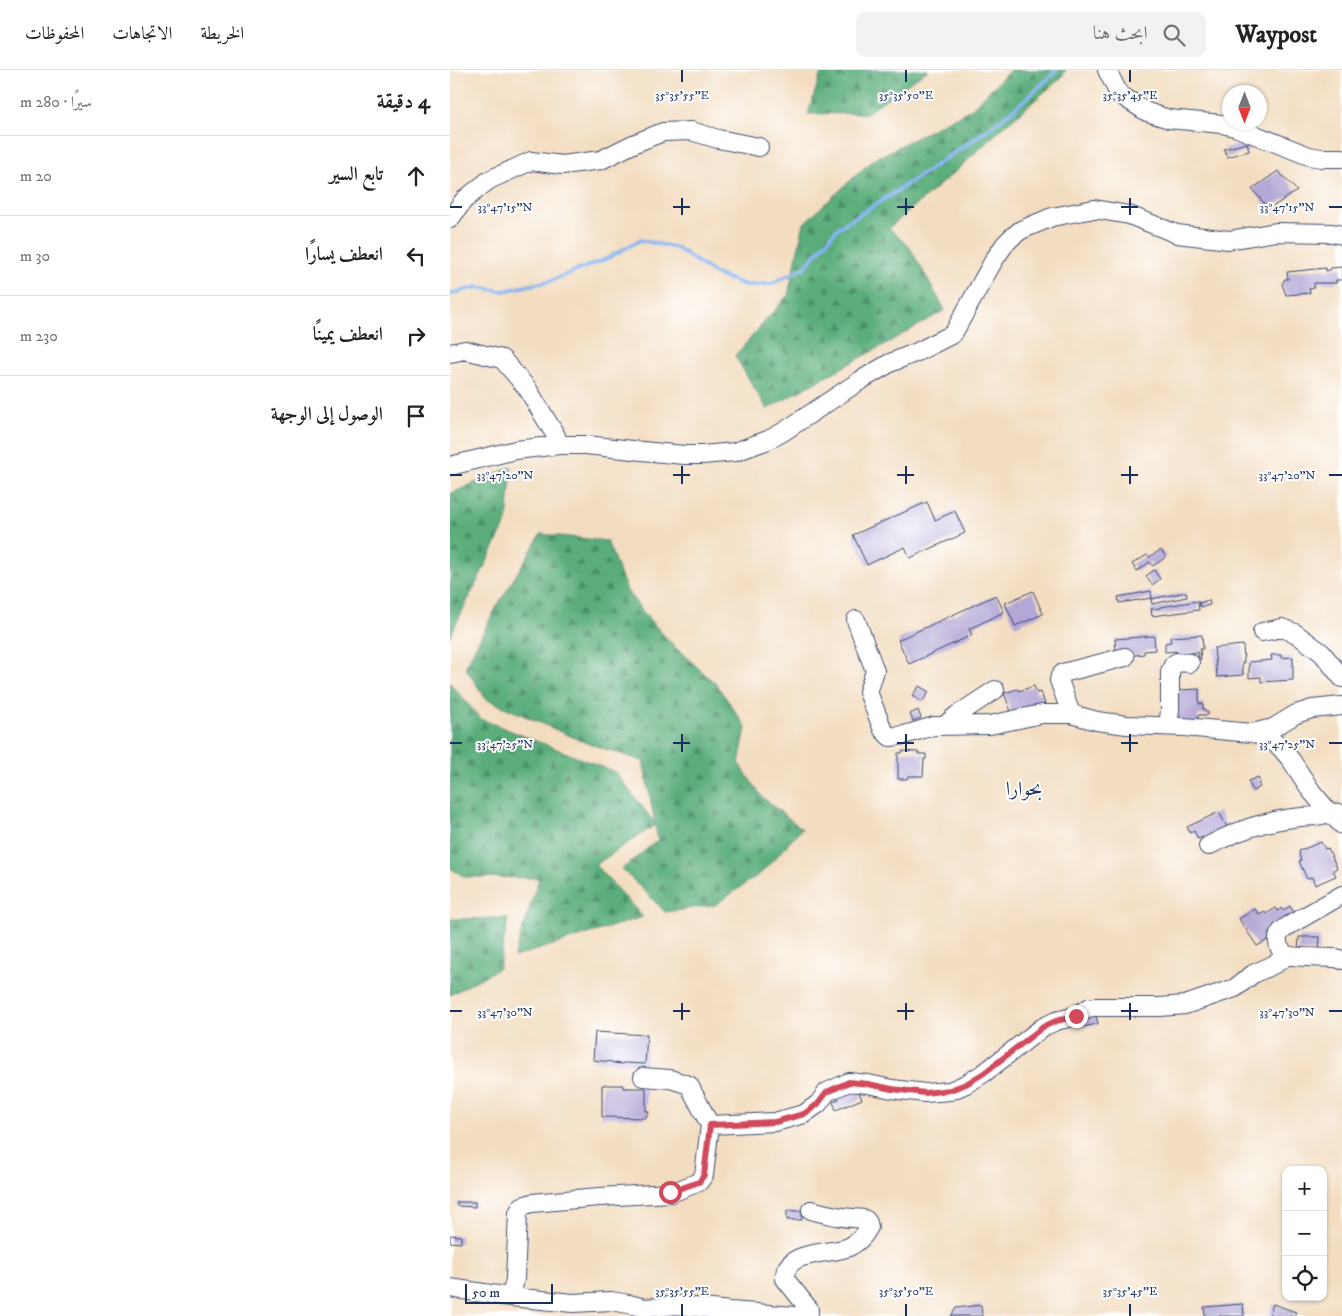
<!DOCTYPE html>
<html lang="ar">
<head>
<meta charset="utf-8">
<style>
  :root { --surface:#fff; --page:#f2f2f2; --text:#222; --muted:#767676; --line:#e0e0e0 }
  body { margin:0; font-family:"IM FELL DW Pica",Amiri,serif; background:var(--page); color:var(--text); direction:rtl }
  .controls { position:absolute; right:15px; bottom:15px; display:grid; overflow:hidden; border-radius:10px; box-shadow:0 1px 4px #0004 }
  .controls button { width:45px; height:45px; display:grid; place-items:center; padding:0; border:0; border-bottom:1px solid var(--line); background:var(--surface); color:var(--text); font:25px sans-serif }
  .compass { position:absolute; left:772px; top:15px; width:45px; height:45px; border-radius:50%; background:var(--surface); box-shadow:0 1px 4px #0004; rotate:180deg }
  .scale { position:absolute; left:15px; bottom:12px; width:88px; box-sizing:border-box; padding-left:5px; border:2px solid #1b2f5e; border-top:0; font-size:14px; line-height:18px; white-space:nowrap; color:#1b2f5e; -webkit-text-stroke:4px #fff; paint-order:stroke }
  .stop { position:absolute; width:15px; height:15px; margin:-11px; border:4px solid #d1495b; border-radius:50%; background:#fff }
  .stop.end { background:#d1495b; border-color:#fff; box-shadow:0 1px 5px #0008 }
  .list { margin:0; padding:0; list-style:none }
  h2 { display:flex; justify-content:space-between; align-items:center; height:65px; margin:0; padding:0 20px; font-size:21px }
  h2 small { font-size:16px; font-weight:400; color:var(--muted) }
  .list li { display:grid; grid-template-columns:32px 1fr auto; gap:15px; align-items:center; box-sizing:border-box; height:80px; padding:0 20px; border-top:1px solid var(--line) }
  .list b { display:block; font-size:19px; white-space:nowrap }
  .list em { font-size:16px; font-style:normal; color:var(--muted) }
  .icon { flex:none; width:28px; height:28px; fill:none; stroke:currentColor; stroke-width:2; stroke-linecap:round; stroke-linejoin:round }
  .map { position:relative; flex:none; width:892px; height:1246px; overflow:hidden; direction:ltr }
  header { display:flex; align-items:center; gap:30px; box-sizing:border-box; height:70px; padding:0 25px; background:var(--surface); border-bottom:1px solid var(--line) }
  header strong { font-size:24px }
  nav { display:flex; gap:28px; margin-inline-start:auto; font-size:18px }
  .search { width:350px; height:45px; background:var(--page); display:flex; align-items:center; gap:12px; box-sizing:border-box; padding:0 18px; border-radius:10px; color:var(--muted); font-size:19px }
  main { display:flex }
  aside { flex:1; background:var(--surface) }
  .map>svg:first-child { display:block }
  .forest { fill:url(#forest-firs); stroke:#3a6e6c }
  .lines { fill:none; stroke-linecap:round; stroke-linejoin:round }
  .stream { stroke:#85b4ef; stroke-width:4 }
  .building { fill:#b3a7d6 }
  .minor-casing { stroke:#3b496d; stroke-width:20 }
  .minor { stroke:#fff; stroke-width:18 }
  .route { stroke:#d1495b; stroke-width:6 }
  .ticks { fill:none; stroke:#1b2f5e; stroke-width:2 }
  .labels { text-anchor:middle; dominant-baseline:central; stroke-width:4; stroke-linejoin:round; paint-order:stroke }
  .quarter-label { font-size:20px; fill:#1b2f5e; stroke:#fff }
  .ticks-label { font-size:12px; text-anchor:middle; fill:#1b2f5e; stroke:#fff; stroke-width:4; stroke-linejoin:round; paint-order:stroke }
</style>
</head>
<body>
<header>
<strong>Waypost</strong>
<div class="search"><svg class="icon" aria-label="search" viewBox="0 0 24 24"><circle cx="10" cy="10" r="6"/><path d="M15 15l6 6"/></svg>ابحث هنا</div>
<nav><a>الخريطة</a><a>الاتجاهات</a><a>المحفوظات</a></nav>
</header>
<main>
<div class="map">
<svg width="892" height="1246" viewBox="0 0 892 1246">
  <defs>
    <pattern id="forest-firs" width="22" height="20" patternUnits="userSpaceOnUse" patternTransform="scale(1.25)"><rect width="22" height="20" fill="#5aad7a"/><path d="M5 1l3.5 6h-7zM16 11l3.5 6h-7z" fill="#4a8d67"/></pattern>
  </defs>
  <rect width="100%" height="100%" fill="#fff"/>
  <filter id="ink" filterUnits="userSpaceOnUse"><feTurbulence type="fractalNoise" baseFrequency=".02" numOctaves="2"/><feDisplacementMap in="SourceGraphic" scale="10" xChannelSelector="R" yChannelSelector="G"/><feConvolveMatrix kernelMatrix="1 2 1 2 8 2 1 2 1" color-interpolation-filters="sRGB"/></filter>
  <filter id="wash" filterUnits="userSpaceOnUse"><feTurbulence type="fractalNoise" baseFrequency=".0096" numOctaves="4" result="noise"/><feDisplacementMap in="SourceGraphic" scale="20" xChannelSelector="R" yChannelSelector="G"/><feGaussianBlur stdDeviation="1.12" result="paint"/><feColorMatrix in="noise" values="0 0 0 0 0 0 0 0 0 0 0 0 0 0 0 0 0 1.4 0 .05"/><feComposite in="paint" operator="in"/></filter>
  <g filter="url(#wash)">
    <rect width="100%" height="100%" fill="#f3ddc0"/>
    <path class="forest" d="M372,0H478L416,43L358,44Z
      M560,0H616L611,8L552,58L507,100L439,158L460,178L495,240L439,272L317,339L285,286L338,225L354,153L423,90L521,39Z
      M62,396L57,451L0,566V424Z
      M91,464L157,471L177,521L198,548L225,577L266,614L296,657L289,694L312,727L352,759L311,803L265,835L215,842L172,799L208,770L205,755L145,795L193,847L64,887L89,808L15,807L0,798V613L31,649L165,702L205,753L193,691L134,672L36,629L15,597L46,538Z
      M58,848L49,898L0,925V849Z"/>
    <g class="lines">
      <path class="stream" d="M0,224L27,217L53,221L100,211L156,189L190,170L227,178L265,204L295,215L321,214L355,197L388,158L450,119L523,70L564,39L599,8L606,0"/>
    </g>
    <g id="blocks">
      <path class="building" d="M797,73L799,81L777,87L774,79Z
        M828,101L847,121L819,139L802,119Z
        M892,197V210H886V213H864V218L859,219L860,223L836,225L832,214L835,209H838L837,202L876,198V201L880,200L881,198Z
        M477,432L485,450L505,441L515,463L460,488L455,477L417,495L403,465Z
        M711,480L716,487L703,496L700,492L687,501L682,494L697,485L699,487Z
        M704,500L710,509L702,515L696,506Z
        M583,521L593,544L565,556L555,533Z
        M701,521L702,528L669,533L668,527Z
        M736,522L737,527L702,534L701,529Z
        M546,525L554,542L519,559L522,565L459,594L448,570Z
        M759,530L760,535L751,537L749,533Z
        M748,531L749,540L702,546L701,539L710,538V537Z
        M752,565L753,579H750L751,589H749L748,582L740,583L741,589L726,591V581L715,582V573L721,572L720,567Z
        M704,566L705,580L694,581V584L679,586L666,583L665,569Z
        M793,575L794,593H792L793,605L767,607L764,578Z
        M821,585H831V588L843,587V610L811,612V607L799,608V592L822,590Z
        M469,616L479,622L472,632L462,626Z
        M584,616L587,623L591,622L595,634L563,647L554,623L568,619L569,621Z
        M749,619V634L753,633V639H755L756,642H758V645H748V654L726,650L724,621H731V620Z
        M468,640L471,648L463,651L460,644Z
        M452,681L468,682V684H476V689H474L473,706H458L457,709H448V683H452Z
        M808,707L810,713L808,714L810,717L803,721L798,711Z
        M769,742L778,759L756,774L753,767L748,769L744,761L740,763L737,757Z
        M871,772L875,779L878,778L887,798L883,800L886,806L865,815L862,807L857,809L849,791L851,790L849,785L850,784L849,781Z
        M840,836L846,846L818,864L821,868L807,876L789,849L805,839L809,845L815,842L816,844L826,838L828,841L831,838L833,841Z
        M849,867H870L869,881H848Z
        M646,946L648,954L631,957L629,949Z
        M145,962L197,965L195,994L173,993L172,994L163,993V992L143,990Z
        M152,1015H173V1018H196V1041H199L198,1045H196V1048L152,1047Z
        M407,1018L412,1029L386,1040L383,1032L389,1029L388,1026Z
        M7,1132H25V1137L7,1136Z
        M337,1141H352V1150H337Z
        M0,1165L11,1166V1173L0,1172Z
        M793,1234L794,1246H755L754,1237Z
        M823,1234L846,1242L844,1246H819Z
        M531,1235L532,1246H501L506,1238Z"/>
    </g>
  </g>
  <g filter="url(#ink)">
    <use href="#blocks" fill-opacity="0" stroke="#3b496d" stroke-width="1"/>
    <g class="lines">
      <defs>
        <path id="minor" d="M657,0L669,24L697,42L719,49L772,54L785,57L859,86L871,88H892
          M0,149L14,130L39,110L81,91L112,95L151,90L183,74L213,62L241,61L268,69L309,77
          M0,283L15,280L52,289L77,318L106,366L109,375
          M0,396L66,380L109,375H136L192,381L234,385H252L285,382L318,370L333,362L411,310L440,293L467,282L503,264L544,190L555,174L562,167L571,160L602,147L644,139L679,145L727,164L779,170L826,162L882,163L892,165
          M406,550L425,601L418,622L433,660L440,667L454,665L484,656L540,655L592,644H621L647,651L677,655L734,657L802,663L819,668L831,678L841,690L862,722L879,742L892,755
          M812,562L832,558L845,563L872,583L892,608
          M621,644L609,610L610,606L613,603L675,587
          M494,656L507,645L545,620
          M718,656L720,640V602L723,595L727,592L740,593
          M802,663L823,658L846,644L862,639L892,636
          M758,776C775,767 793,759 812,754C830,749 848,747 866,746C874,745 881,742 889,743
          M892,825L838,856C832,860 827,864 828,872C828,878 832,882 837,885C845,888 876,887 886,888L892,890
          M260,1055L325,1052L354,1044L368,1034L377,1022L399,1012L418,1014L442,1019L475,1023L500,1021L516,1014L534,1003L593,957L606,951L626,946L640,937H710L735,935L785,918L803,904L825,894L838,885
          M0,1218L61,1227L65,1209L68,1143L72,1136L82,1133L149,1127L221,1123L249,1112L254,1105L260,1055L239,1015L220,1009L193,1007
          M61,1227L123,1233L161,1231L179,1234L194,1238L209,1237L226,1235L280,1241L345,1246
          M356,1246L359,1243V1239L335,1209C333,1179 381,1185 399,1177C407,1173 415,1165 419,1157C418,1154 419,1153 416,1150C413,1148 408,1149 404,1148C389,1148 376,1144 361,1140"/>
      </defs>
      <use href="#minor" class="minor-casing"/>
      <use href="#minor" class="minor"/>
    </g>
  </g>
  <g class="lines" filter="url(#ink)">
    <path class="route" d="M220,1122L249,1112L254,1105L260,1055L325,1052L354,1044L368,1034L377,1022L399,1012L418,1014L442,1019L475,1023L500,1020L516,1014L534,1003L593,957L606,951L626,946"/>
  </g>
  <path class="ticks" d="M232,0V12M456,0V12M680,0V12M232,128V145M456,128V145M680,128V145M0,137H12M223,137H240M447,137H464M671,137H688M879,137H892M232,396V414M456,396V414M680,396V414M0,405H12M223,405H240M447,405H464M671,405H688M879,405H892M232,664V682M456,664V682M680,664V682M0,673H12M223,673H240M447,673H464M671,673H688M879,673H892M232,933V950M456,933V950M680,933V950M0,941H12M223,941H240M447,941H464M671,941H688M879,941H892M232,1234V1246M456,1234V1246M680,1234V1246"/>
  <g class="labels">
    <g class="quarter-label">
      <text x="574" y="719">بحوارا</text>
    </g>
  </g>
  <g class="ticks-label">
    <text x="232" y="29">35°35'55"E</text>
    <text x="456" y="29">35°35'50"E</text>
    <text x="680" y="29">35°35'45"E</text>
    <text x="837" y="141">33°47'15"N</text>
    <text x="55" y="141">33°47'15"N</text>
    <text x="837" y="409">33°47'20"N</text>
    <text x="55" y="409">33°47'20"N</text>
    <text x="837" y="678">33°47'25"N</text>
    <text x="55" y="678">33°47'25"N</text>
    <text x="837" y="946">33°47'30"N</text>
    <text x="55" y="946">33°47'30"N</text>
    <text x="232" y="1225">35°35'55"E</text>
    <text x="456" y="1225">35°35'50"E</text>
    <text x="680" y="1225">35°35'45"E</text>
  </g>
</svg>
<div class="controls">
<button>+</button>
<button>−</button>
<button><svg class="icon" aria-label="locate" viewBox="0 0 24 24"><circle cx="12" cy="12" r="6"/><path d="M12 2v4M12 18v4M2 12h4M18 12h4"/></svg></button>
</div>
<svg class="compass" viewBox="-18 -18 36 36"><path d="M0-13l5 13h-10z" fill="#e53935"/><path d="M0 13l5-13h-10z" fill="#767676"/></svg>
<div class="scale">50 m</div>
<div class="stop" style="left:220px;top:1122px"></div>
<div class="stop end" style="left:626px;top:946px"></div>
</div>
<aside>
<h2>4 دقيقة<small>سيرًا · 280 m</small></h2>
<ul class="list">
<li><svg class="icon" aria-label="ahead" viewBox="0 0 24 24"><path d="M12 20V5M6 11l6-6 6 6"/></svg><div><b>تابع السير</b></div><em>20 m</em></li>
<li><svg class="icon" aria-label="left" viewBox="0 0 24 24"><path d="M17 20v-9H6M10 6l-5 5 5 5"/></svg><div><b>انعطف يسارًا</b></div><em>30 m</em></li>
<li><svg class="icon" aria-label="right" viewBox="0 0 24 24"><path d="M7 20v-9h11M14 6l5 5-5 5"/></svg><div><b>انعطف يمينًا</b></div><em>230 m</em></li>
<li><svg class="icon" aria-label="arrive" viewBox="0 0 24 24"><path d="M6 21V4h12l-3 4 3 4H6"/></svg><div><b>الوصول إلى الوجهة</b></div></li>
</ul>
</aside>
</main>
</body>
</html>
